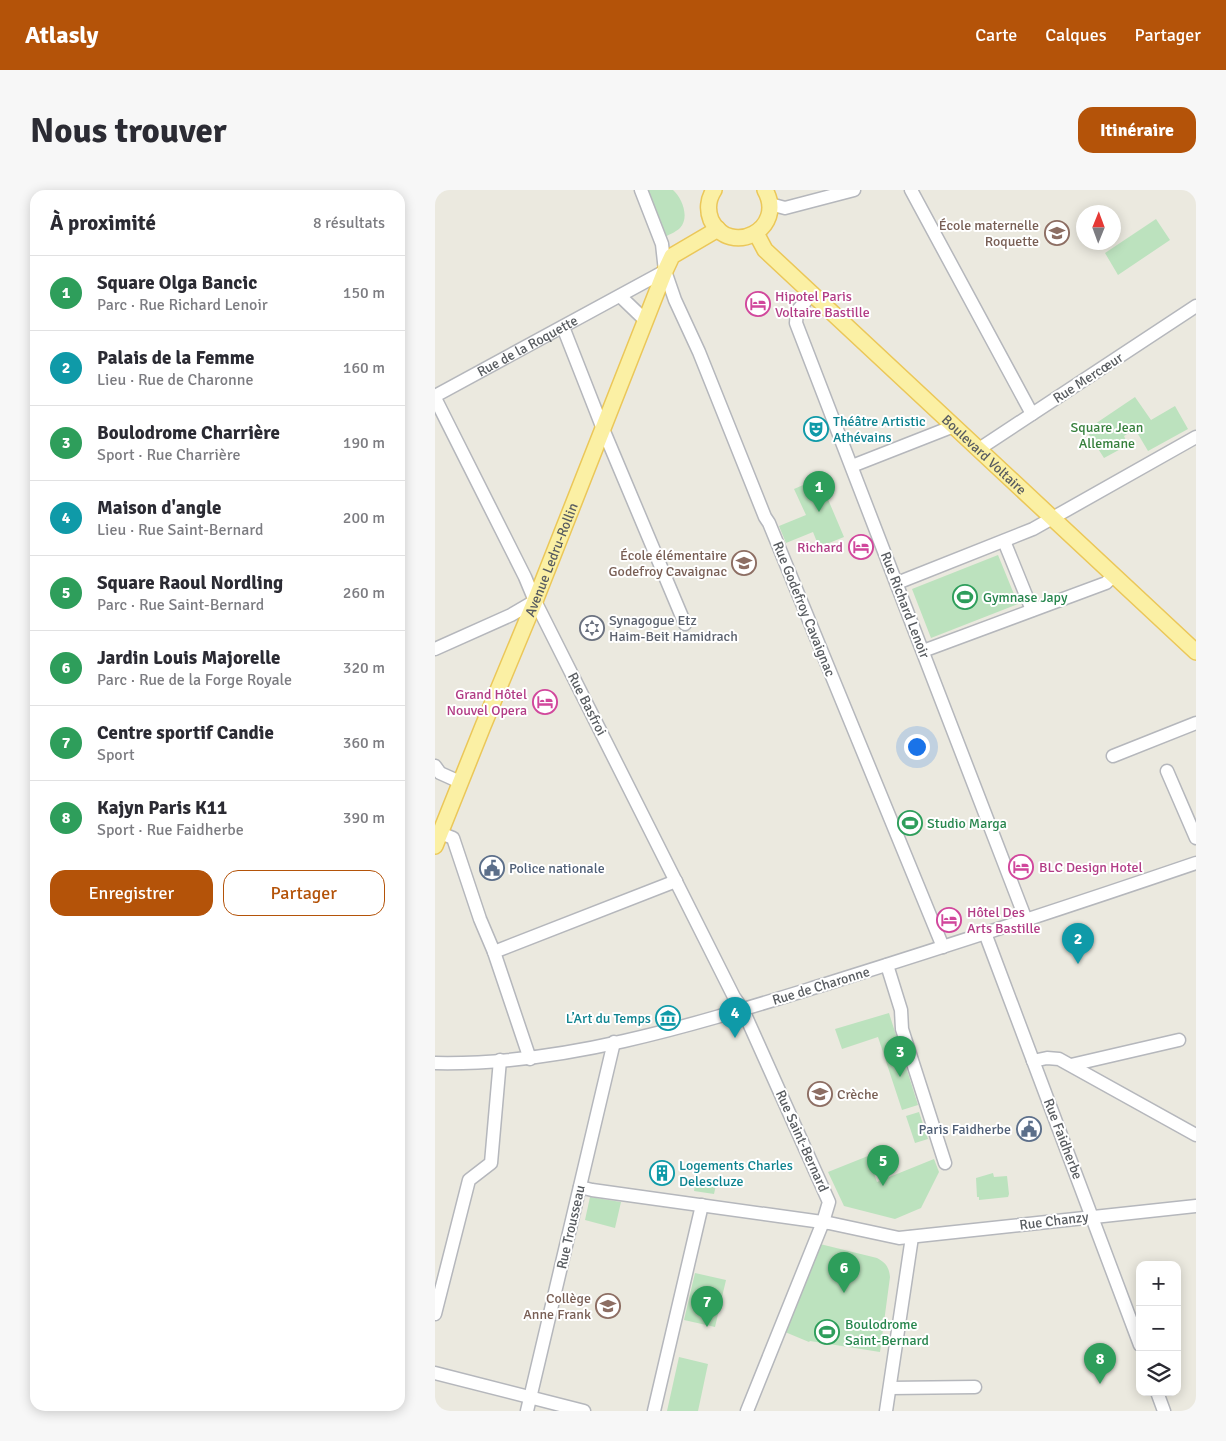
<!DOCTYPE html>
<html lang="fr">
<head>
<meta charset="utf-8">
<style>
  :root { --surface:#fff; --page:#f7f7f7; --text:#2b2b33; --muted:#7c7c81; --line:#e1e1e2; --accent:#b45309 }
  body { margin:0; font-family:Signika,sans-serif; background:var(--page); color:var(--text) }
  .controls { position:absolute; right:15px; bottom:15px; display:grid; overflow:hidden; border-radius:10px; box-shadow:0 2px 12px #0003 }
  .controls button { width:45px; height:45px; display:grid; place-items:center; padding:0; border:0; border-bottom:1px solid var(--line); background:var(--surface); color:var(--text); font:25px sans-serif }
  .compass { position:absolute; left:641px; top:15px; width:45px; height:45px; border-radius:50%; background:var(--surface); box-shadow:0 2px 12px #0003; rotate:1deg }
  .you { position:absolute; left:481px; top:556px; width:18px; height:18px; margin:-12px; border:4px solid #fff; border-radius:50%; background:#1a73e8; box-shadow:0 0 0 8px #1a73e833 }
  .badge { display:grid; place-items:center; width:32px; height:32px; border-radius:50%; background:var(--accent); color:#fff; font-size:16px; font-weight:700 }
  .pin { position:absolute; translate:-50% -41px; filter:drop-shadow(0 1px 2px #0008) }
  .pin::after { content:''; position:absolute; top:26px; width:18px; height:15px; background:inherit; clip-path:polygon(0 0,100% 0,50% 100%) }
  .list { margin:0; padding:0; list-style:none }
  h2 { display:flex; justify-content:space-between; align-items:center; height:65px; margin:0; padding:0 20px; font-size:21px }
  h2 small { font-size:16px; font-weight:400; color:var(--muted) }
  .list li { display:grid; grid-template-columns:32px 1fr auto; gap:15px; align-items:center; box-sizing:border-box; height:75px; padding:0 20px; border-top:1px solid var(--line) }
  .list b { display:block; font-size:19px; white-space:nowrap }
  .list p { margin:0; font-size:16px; white-space:nowrap; color:var(--muted) }
  .list em { font-size:16px; font-style:normal; color:var(--muted) }
  .actions { display:flex; gap:10px; padding:15px 20px }
  .actions a { flex:1; padding:11px 0; border:1px solid var(--accent); border-radius:15px; text-align:center; font-size:18px; color:var(--accent) }
  .actions .main { background:var(--accent); color:#fff }
  .icon { flex:none; width:28px; height:28px; fill:none; stroke:currentColor; stroke-width:2; stroke-linecap:round; stroke-linejoin:round }
  .map { position:relative; flex:none; width:761px; height:1221px; overflow:hidden; border-radius:15px }
  header { display:flex; align-items:center; gap:30px; box-sizing:border-box; height:70px; padding:0 25px; background:var(--accent); color:#fff }
  header strong { font-size:24px }
  nav { display:flex; gap:28px; margin-inline-start:auto; font-size:18px }
  .intro { display:flex; align-items:center; justify-content:space-between; box-sizing:border-box; height:120px; padding:0 30px }
  h1 { margin:0; font-size:35px }
  .button { padding:12px 22px; border-radius:15px; background:var(--accent); color:#fff; font-size:18px; font-weight:700 }
  main { display:flex; gap:30px; padding:0 30px }
  aside { flex:1; background:var(--surface); border-radius:15px; box-shadow:0 2px 12px #0003 }
  .map>svg:first-child { display:block }
  .green { fill:#bce2be }
  .lines { fill:none; stroke-linecap:round; stroke-linejoin:round }
  .minor-casing { stroke:#b5b7bc; stroke-width:15 }
  .major-casing { stroke:#ebc759; stroke-width:18 }
  .minor { stroke:#fff; stroke-width:12 }
  .major { stroke:#fbf0a4; stroke-width:15 }
  .labels { text-anchor:middle; dominant-baseline:central; stroke-width:4; stroke-linejoin:round; paint-order:stroke }
  .education-label { font-size:14px; fill:#785e54; stroke:#fff; text-anchor:end }
  .hotel-label { font-size:14px; fill:#b23c85; stroke:#fff; text-anchor:start }
  .street-label { font-size:14px; fill:#585c60; stroke:#fff }
  .culture-label { font-size:14px; fill:#0d838f; stroke:#fff; text-anchor:start }
  .park-label { font-size:14px; fill:#37803d; stroke:#fff }
  .leisure-label { font-size:14px; fill:#27864d; stroke:#fff; text-anchor:start }
  .worship-label { font-size:14px; fill:#5b616d; stroke:#fff; text-anchor:start }
  .service-label { font-size:14px; fill:#4e5e75; stroke:#fff; text-anchor:start }
</style>
</head>
<body>
<header>
<strong>Atlasly</strong>
<nav><a>Carte</a><a>Calques</a><a>Partager</a></nav>
</header>
<div class="intro"><h1>Nous trouver</h1><a class="button">Itinéraire</a></div>
<main>
<aside>
<h2>À proximité<small>8 résultats</small></h2>
<ul class="list">
<li><span class="badge" style="background:#2e9e5b">1</span><div><b>Square Olga Bancic</b><p>Parc · Rue Richard Lenoir</p></div><em>150 m</em></li>
<li><span class="badge" style="background:#0f9aa8">2</span><div><b>Palais de la Femme</b><p>Lieu · Rue de Charonne</p></div><em>160 m</em></li>
<li><span class="badge" style="background:#2e9e5b">3</span><div><b>Boulodrome Charrière</b><p>Sport · Rue Charrière</p></div><em>190 m</em></li>
<li><span class="badge" style="background:#0f9aa8">4</span><div><b>Maison d'angle</b><p>Lieu · Rue Saint-Bernard</p></div><em>200 m</em></li>
<li><span class="badge" style="background:#2e9e5b">5</span><div><b>Square Raoul Nordling</b><p>Parc · Rue Saint-Bernard</p></div><em>260 m</em></li>
<li><span class="badge" style="background:#2e9e5b">6</span><div><b>Jardin Louis Majorelle</b><p>Parc · Rue de la Forge Royale</p></div><em>320 m</em></li>
<li><span class="badge" style="background:#2e9e5b">7</span><div><b>Centre sportif Candie</b><p>Sport</p></div><em>360 m</em></li>
<li><span class="badge" style="background:#2e9e5b">8</span><div><b>Kajyn Paris K11</b><p>Sport · Rue Faidherbe</p></div><em>390 m</em></li>
</ul>
<div class="actions"><a class="main">Enregistrer</a><a>Partager</a></div>
</aside>
<div class="map">
<svg width="761" height="1221" viewBox="0 0 761 1221">
  <rect width="100%" height="100%" fill="#ebe9df"/>
  <path class="green" d="M208,0H238C247,8 255,27 245,38C241,42 233,45 228,48Z
    M721,29L735,50L683,85L670,63Z
    M700,207L716,230L740,216L753,239L713,261L700,239L689,246L693,255L669,268L651,240Z
    M384,288L409,347L384,357L378,342L351,353L344,336L371,325L359,299Z
    M563,365L583,414L496,448L477,399Z
    M454,823L483,915L467,920L443,847L407,859L400,839Z
    M484,922L493,949L480,953L471,926Z
    M433,966L442,992L499,969L504,982L486,1018L460,1029L409,1016L393,982Z
    M558,983L559,987L572,986L574,1004L573,1007L544,1010V1007H542L541,988Z
    M251,991L281,995L279,1004L259,1001L260,995L251,993Z
    M155,1007L186,1012L180,1038L150,1030Z
    M385,1054L442,1068C451,1073 454,1077 455,1087L445,1162L375,1151L374,1152L350,1142Z
    M260,1083L291,1090L280,1137L249,1130Z
    M244,1167L273,1174L263,1221H232Z"/>
  <g class="lines">
    <defs>
      <g id="minor">
        <path d="M206,0L227,54L230,81L240,110L264,162L330,327L334,333L508,757"/>
        <path d="M476,0L597,224"/>
        <path d="M335,14L350,18L419,0"/>
        <path d="M378,103L362,121L361,133L591,730"/>
        <path d="M185,106L211,131"/>
        <path d="M128,137L168,239L250,434"/>
        <path id="s1" d="M0,206L230,81"/>
        <path d="M0,208L90,387L100,411L299,807L308,820L394,1012L388,1032L312,1221"/>
        <path d="M544,259L761,116"/>
        <path d="M417,276L519,236"/>
        <path d="M569,351L597,420"/>
        <path d="M462,393L598,339L761,247"/>
        <path d="M0,459L76,425L100,411"/>
        <path d="M488,461L671,393L679,385"/>
        <path d="M678,566L761,533"/>
        <path d="M0,576L5,583L25,592"/>
        <path d="M732,581L761,648"/>
        <path d="M5,643L18,648L45,729L59,762L95,869"/>
        <path d="M550,743L705,1155"/>
        <path d="M59,762L241,691"/>
        <path d="M452,775L466,820L467,839L510,973"/>
        <path d="M598,871L612,868L624,869L761,945"/>
        <path d="M0,873C131,876 267,832 391,794C515,755 638,715 761,673"/>
        <path d="M636,875L744,850"/>
        <path d="M145,997L157,1000L394,1033L464,1048L761,1016"/>
        <path d="M0,1124L34,990L56,973L65,870"/>
        <path d="M0,1183L149,1221"/>
        <path d="M455,1198L540,1197"/>
        <path d="M722,1202L729,1221"/>
        <path d="M92,1221L179,852"/>
        <path d="M219,1221L267,1015"/>
        <path d="M451,1221L477,1047"/>
      </g>
      <g id="major">
        <path d="M279,0C273,9 272,20 276,30C295,68 352,39 330,0"/>
        <path id="s2" d="M321,43L330,60L761,462"/>
        <path id="s3" d="M0,656L48,536L100,411L230,81L237,66L283,39"/>
      </g>
    </defs>
    <use href="#minor" class="minor-casing"/>
    <use href="#major" class="major-casing"/>
    <use href="#minor" class="minor"/>
    <use href="#major" class="major"/>
  </g>
  <defs>
    <symbol id="school-ring" viewBox="-11 -11 22 22"><circle r="9.5" fill="#fff" stroke="#8d6e63" stroke-width="1.5"/><path d="M0-5L7-2L0 1L-7-2ZM-4 1L0 2.5L4 1V4Q0 6-4 4Z" fill="#8d6e63"/></symbol>
    <symbol id="hotel-ring" viewBox="-11 -11 22 22"><circle r="9.5" fill="#fff" stroke="#d1479c" stroke-width="1.5"/><path d="M-6-4.5h1.5V1H6V5H4.5V3h-9V5H-6ZM-4 0a1.8 1.8 0 1 1 3.6 0ZM.5 0V-2.5h3Q6-2.5 6 0Z" fill="#d1479c"/></symbol>
    <symbol id="theatre-ring" viewBox="-11 -11 22 22"><circle r="9.5" fill="#fff" stroke="#0f9aa8" stroke-width="1.5"/><path d="M-5-5.5Q0-4 5-5.5V0Q5 5 0 6Q-5 5-5 0ZM-3.3-2.5H-1v1.5H-3.3ZM1-2.5H3.3v1.5H1ZM-2.8 1Q0 5.5 2.8 1Z" fill="#0f9aa8"/></symbol>
    <symbol id="stadium-ring" viewBox="-11 -11 22 22"><circle r="9.5" fill="#fff" stroke="#2e9e5b" stroke-width="1.5"/><path d="M0-5a6.5 5 0 1 0 0 10a6.5 5 0 1 0 0-10ZM-3.5-1.8h7v3.6h-7Z" fill="#2e9e5b"/></symbol>
    <symbol id="synagogue-ring" viewBox="-11 -11 22 22"><circle r="9.5" fill="#fff" stroke="#6b7280" stroke-width="1.5"/><path d="M0-6.5L5.6 3.2H-5.6ZM0 6.5L5.6-3.2H-5.6Z" fill="#6b7280"/></symbol>
    <symbol id="civic-ring" viewBox="-11 -11 22 22"><circle r="9.5" fill="#fff" stroke="#5c6f8a" stroke-width="1.5"/><path d="M-.6-6.5H3V-4.5H.6V-3L4-1V1h2V6H-6V1h2V-1L-.6-3ZM-1.2 2.5V6h2.4V2.5Z" fill="#5c6f8a"/></symbol>
    <symbol id="museum-ring" viewBox="-11 -11 22 22"><circle r="9.5" fill="#fff" stroke="#0f9aa8" stroke-width="1.5"/><path d="M0-6L6-3V-2H-6V-3ZM-5-1h2V3h-2ZM-1-1h2V3h-2ZM3-1h2V3H3ZM-6 4H6V6H-6Z" fill="#0f9aa8"/></symbol>
    <symbol id="building-ring" viewBox="-11 -11 22 22"><circle r="9.5" fill="#fff" stroke="#0f9aa8" stroke-width="1.5"/><path d="M-4-6H4V6H1V3H-1V6H-4ZM-2.5-4.3h1.7v1.8h-1.7ZM.8-4.3h1.7v1.8H.8ZM-2.5-1h1.7V.8h-1.7ZM.8-1h1.7V.8H.8Z" fill="#0f9aa8"/></symbol>
  </defs>
  <g fill-rule="evenodd">
    <use href="#school-ring" x="608" y="29" width="28" height="28"/>
    <use href="#hotel-ring" x="309" y="100" width="28" height="28"/>
    <use href="#theatre-ring" x="367" y="225" width="28" height="28"/>
    <use href="#hotel-ring" x="412" y="343" width="28" height="28"/>
    <use href="#school-ring" x="295" y="359" width="28" height="28"/>
    <use href="#stadium-ring" x="516" y="393" width="28" height="28"/>
    <use href="#synagogue-ring" x="143" y="424" width="28" height="28"/>
    <use href="#hotel-ring" x="96" y="498" width="28" height="28"/>
    <use href="#stadium-ring" x="461" y="619" width="28" height="28"/>
    <use href="#hotel-ring" x="572" y="663" width="28" height="28"/>
    <use href="#civic-ring" x="43" y="664" width="28" height="28"/>
    <use href="#hotel-ring" x="500" y="716" width="28" height="28"/>
    <use href="#museum-ring" x="219" y="814" width="28" height="28"/>
    <use href="#school-ring" x="371" y="890" width="28" height="28"/>
    <use href="#civic-ring" x="580" y="925" width="28" height="28"/>
    <use href="#building-ring" x="213" y="969" width="28" height="28"/>
    <use href="#school-ring" x="159" y="1102" width="28" height="28"/>
    <use href="#stadium-ring" x="378" y="1128" width="28" height="28"/>
  </g>
  <g class="labels">
    <g class="education-label">
      <text x="604" y="35">École maternelle<tspan x="604" dy="16">Roquette</tspan></text>
      <text x="292" y="365">École élémentaire<tspan x="292" dy="16">Godefroy Cavaignac</tspan></text>
      <text x="402" y="904" text-anchor="start">Crèche</text>
      <text x="156" y="1108">Collège<tspan x="156" dy="16">Anne Frank</tspan></text>
    </g>
    <g class="hotel-label">
      <text x="340" y="106">Hipotel Paris<tspan x="340" dy="16">Voltaire Bastille</tspan></text>
      <text x="408" y="357" text-anchor="end">Richard</text>
      <text x="92" y="504" text-anchor="end">Grand Hôtel<tspan x="92" dy="16">Nouvel Opera</tspan></text>
      <text x="604" y="677">BLC Design Hotel</text>
      <text x="532" y="722">Hôtel Des<tspan x="532" dy="16">Arts Bastille</tspan></text>
    </g>
    <g class="street-label">
      <text stroke="none"><textPath href="#s1" startOffset="105">Rue de la Roquette</textPath></text>
      <text transform="translate(653 188) rotate(-33)">Rue Mercœur</text>
      <text stroke="none"><textPath href="#s2" startOffset="319">Boulevard Voltaire</textPath></text>
      <text stroke="none"><textPath href="#s3" startOffset="309">Avenue Ledru-Rollin</textPath></text>
      <text transform="translate(470 415) rotate(69)">Rue Richard Lenoir</text>
      <text transform="translate(369 419) rotate(68)">Rue Godefroy Cavaignac</text>
      <text transform="translate(152 514) rotate(63)">Rue Basfroi</text>
      <text transform="translate(386 796) rotate(-17)">Rue de Charonne</text>
      <text transform="translate(628 949) rotate(69)">Rue Faidherbe</text>
      <text transform="translate(367 951) rotate(66)">Rue Saint-Bernard</text>
      <text transform="translate(619 1031) rotate(-7)">Rue Chanzy</text>
      <text transform="translate(136 1037) rotate(-77)">Rue Trousseau</text>
    </g>
    <g class="culture-label">
      <text x="398" y="231">Théâtre Artistic<tspan x="398" dy="16">Athévains</tspan></text>
      <text x="216" y="828" text-anchor="end">L’Art du Temps</text>
      <text x="244" y="975">Logements Charles<tspan x="244" dy="16">Delescluze</tspan></text>
    </g>
    <g class="park-label">
      <text x="672" y="237">Square Jean<tspan x="672" dy="16">Allemane</tspan></text>
    </g>
    <g class="leisure-label">
      <text x="548" y="407">Gymnase Japy</text>
      <text x="492" y="633">Studio Marga</text>
      <text x="410" y="1134">Boulodrome<tspan x="410" dy="16">Saint-Bernard</tspan></text>
    </g>
    <g class="worship-label">
      <text x="174" y="430">Synagogue Etz<tspan x="174" dy="16">Haim-Beit Hamidrach</tspan></text>
    </g>
    <g class="service-label">
      <text x="74" y="678">Police nationale</text>
      <text x="576" y="939" text-anchor="end">Paris Faidherbe</text>
    </g>
  </g>
</svg>
<div class="controls">
<button>+</button>
<button>−</button>
<button><svg class="icon" aria-label="layers" viewBox="0 0 24 24"><path d="M12 4l9 5-9 5-9-5zM3 14l9 5 9-5"/></svg></button>
</div>
<svg class="compass" viewBox="-18 -18 36 36"><path d="M0-13l5 13h-10z" fill="#e53935"/><path d="M0 13l5-13h-10z" fill="#7c7c81"/></svg>
<div class="you"></div>
<div class="pin badge" style="left:384px;top:322px;background:#2e9e5b">1</div>
<div class="pin badge" style="left:643px;top:774px;background:#0f9aa8">2</div>
<div class="pin badge" style="left:465px;top:887px;background:#2e9e5b">3</div>
<div class="pin badge" style="left:300px;top:848px;background:#0f9aa8">4</div>
<div class="pin badge" style="left:448px;top:996px;background:#2e9e5b">5</div>
<div class="pin badge" style="left:409px;top:1103px;background:#2e9e5b">6</div>
<div class="pin badge" style="left:272px;top:1137px;background:#2e9e5b">7</div>
<div class="pin badge" style="left:665px;top:1194px;background:#2e9e5b">8</div>
</div>
</main>
</body>
</html>
